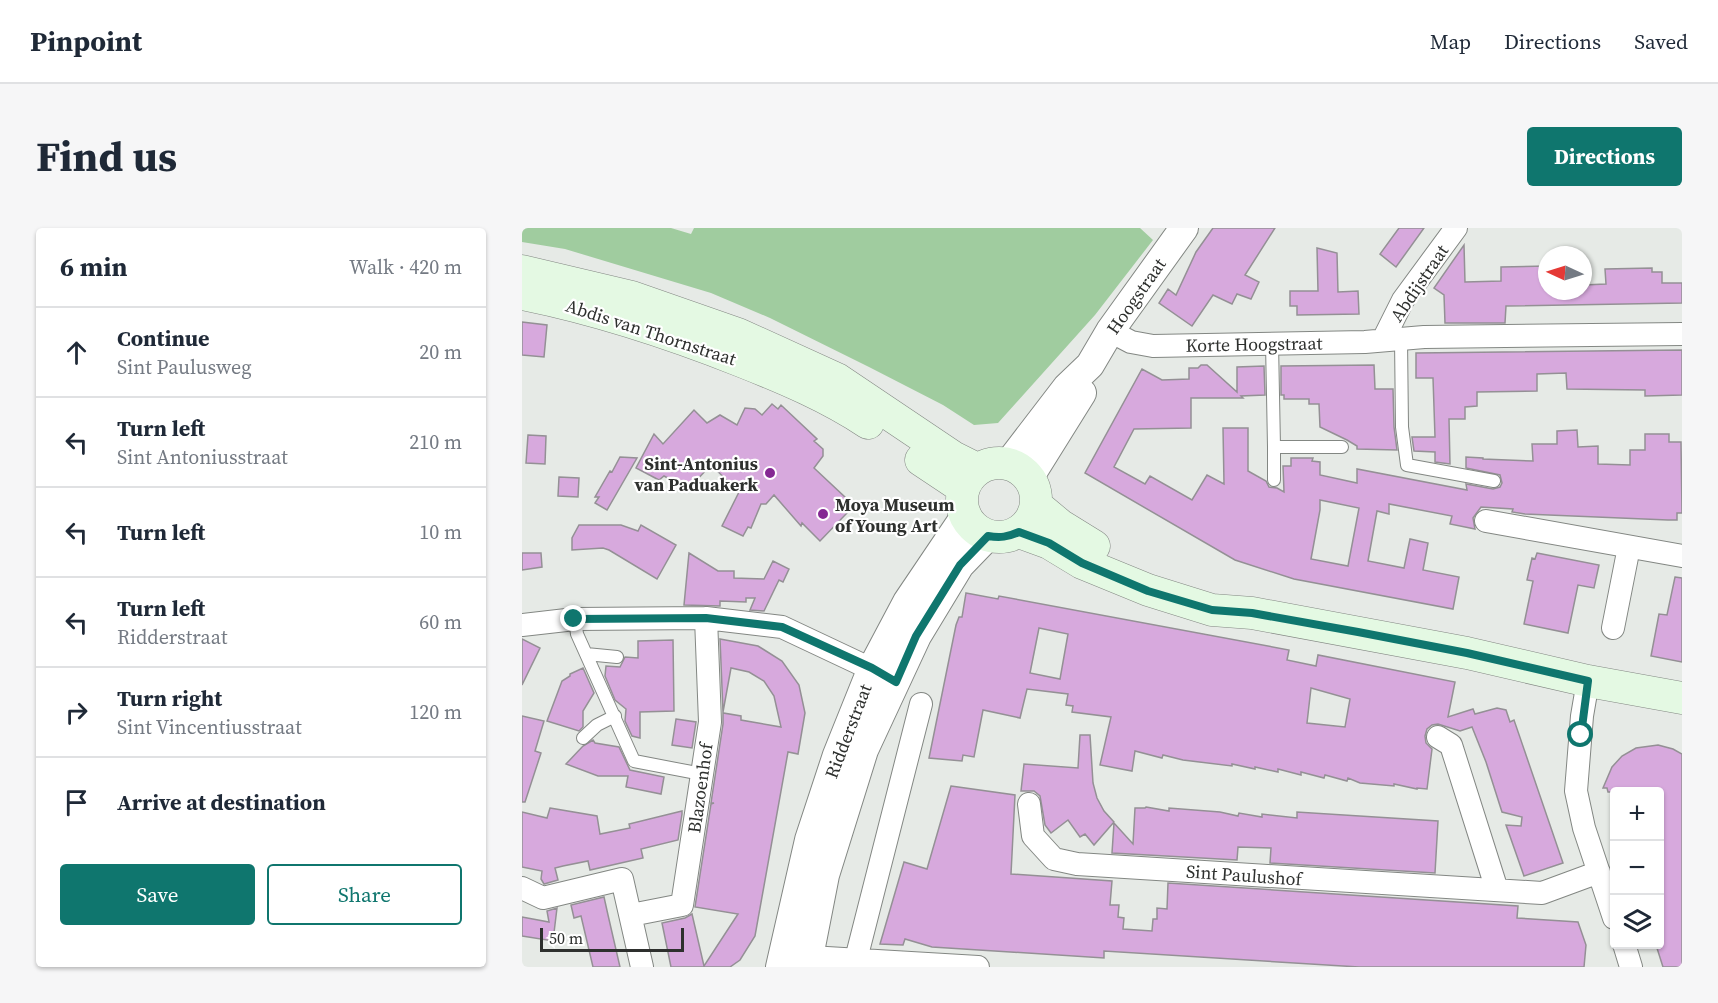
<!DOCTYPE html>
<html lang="en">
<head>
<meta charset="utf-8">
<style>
  :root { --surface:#fff; --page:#f6f6f7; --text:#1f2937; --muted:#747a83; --line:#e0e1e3; --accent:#0f766e }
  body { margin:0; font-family:"Source Serif 4",serif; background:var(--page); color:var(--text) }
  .controls { position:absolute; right:18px; bottom:18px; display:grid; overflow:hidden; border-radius:6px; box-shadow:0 2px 4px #0004 }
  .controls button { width:54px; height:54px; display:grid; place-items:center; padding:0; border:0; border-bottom:2px solid var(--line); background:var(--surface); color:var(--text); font:30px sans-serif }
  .compass { position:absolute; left:1016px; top:18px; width:54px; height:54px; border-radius:50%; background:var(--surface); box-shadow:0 2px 4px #0004; rotate:274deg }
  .scale { position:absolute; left:18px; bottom:15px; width:144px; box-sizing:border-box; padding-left:6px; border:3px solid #2e302e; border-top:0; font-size:16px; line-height:21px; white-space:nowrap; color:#2e302e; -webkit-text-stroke:4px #fff; paint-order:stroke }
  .stop { position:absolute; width:18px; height:18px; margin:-14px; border:4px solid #0f766e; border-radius:50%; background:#fff }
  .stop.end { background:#0f766e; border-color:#fff; box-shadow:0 2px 6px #0008 }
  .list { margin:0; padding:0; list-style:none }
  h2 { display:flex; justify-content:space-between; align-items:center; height:78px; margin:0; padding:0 24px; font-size:26px }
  h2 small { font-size:20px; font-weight:400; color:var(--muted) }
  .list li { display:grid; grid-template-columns:39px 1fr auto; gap:18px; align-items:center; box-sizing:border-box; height:90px; padding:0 24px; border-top:2px solid var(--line) }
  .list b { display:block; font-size:22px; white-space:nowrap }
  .list p { margin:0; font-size:20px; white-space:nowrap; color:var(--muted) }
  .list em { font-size:20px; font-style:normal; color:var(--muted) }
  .actions { display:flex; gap:12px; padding:18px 24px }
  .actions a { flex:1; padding:14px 0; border:2px solid var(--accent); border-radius:6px; text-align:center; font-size:21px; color:var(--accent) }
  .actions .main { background:var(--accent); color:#fff }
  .icon { flex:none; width:33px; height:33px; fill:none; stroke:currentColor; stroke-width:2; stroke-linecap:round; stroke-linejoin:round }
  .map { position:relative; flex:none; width:1160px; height:739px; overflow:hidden; border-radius:6px }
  header { display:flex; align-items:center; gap:36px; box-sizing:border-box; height:84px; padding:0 30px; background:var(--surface); border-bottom:2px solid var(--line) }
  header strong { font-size:28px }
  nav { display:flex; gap:33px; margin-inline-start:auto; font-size:21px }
  .intro { display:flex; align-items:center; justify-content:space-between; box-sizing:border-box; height:144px; padding:0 36px }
  h1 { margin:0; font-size:42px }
  .button { padding:15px 27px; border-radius:6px; background:var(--accent); color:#fff; font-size:21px; font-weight:700 }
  main { display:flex; gap:36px; padding:0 36px }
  aside { flex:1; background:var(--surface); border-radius:6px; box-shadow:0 2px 4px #0004 }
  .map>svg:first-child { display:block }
  .green { fill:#a0cc9f }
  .building { fill:#d7a9dd; stroke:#949095; stroke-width:1.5; fill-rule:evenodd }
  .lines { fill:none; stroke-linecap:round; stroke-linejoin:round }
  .service-casing { stroke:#838783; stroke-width:14 }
  .minor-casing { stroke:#838783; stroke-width:24 }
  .tertiary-casing { stroke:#838783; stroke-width:30 }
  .secondary-casing { stroke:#838783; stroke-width:33 }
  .service { stroke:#fff; stroke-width:12 }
  .minor { stroke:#fff; stroke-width:22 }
  .tertiary { stroke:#fff; stroke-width:28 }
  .secondary { stroke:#e4f9e3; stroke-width:32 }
  .route { stroke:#0f766e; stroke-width:8 }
  .poi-dot { fill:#852893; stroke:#fff; stroke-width:2 }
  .labels { text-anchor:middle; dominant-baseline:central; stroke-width:4.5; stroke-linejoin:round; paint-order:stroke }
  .street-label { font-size:18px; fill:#2e302e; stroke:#fff }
  .poi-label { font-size:18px; font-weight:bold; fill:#2e302e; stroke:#fff; text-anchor:end }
</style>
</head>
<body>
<header>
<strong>Pinpoint</strong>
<nav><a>Map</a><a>Directions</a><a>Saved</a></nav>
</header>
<div class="intro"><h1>Find us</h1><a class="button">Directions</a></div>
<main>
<aside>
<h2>6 min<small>Walk · 420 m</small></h2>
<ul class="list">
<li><svg class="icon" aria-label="ahead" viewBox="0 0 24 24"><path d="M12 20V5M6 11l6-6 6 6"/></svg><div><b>Continue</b><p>Sint Paulusweg</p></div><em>20 m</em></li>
<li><svg class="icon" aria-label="left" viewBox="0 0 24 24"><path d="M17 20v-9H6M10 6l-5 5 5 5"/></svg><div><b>Turn left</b><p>Sint Antoniusstraat</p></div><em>210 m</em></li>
<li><svg class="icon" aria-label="left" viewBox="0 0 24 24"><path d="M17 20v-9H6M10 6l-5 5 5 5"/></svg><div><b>Turn left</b></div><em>10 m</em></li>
<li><svg class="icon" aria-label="left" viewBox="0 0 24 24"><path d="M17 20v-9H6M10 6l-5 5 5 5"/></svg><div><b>Turn left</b><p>Ridderstraat</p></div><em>60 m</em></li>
<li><svg class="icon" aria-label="right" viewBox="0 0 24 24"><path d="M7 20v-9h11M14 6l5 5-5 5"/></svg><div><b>Turn right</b><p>Sint Vincentiusstraat</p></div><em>120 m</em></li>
<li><svg class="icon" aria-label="arrive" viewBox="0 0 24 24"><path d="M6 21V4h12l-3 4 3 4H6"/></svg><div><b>Arrive at destination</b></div></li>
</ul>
<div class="actions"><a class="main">Save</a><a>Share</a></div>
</aside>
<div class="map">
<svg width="1160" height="739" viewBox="0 0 1160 739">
  <rect width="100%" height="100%" fill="#e6eae6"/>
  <path class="green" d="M0,0H149L169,6L172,0H618L631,12L573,87L476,195L452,197L421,177L347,139L248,90L189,65L43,21L0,14Z"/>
  <path class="building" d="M691,0H753L723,47L737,54L729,71L715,66L710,76L691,67L670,98L637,75L646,61L654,67L674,24Z
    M877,0H902L874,39L858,26Z
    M942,17L943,54L979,53V39L1025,38V63H1061V57L1084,56L1083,41L1130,40V44H1140V55H1160V75L984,78L983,95H923L922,67L912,60Z
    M795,20L815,25L816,64L836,63L837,86L775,87V78H768V63H796Z
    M0,94L25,97L22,129L0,127Z
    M1160,122V167L1123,168V162L1045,161L1044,145L1015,146V163L955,164V178L943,179V191H927L928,236L913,234V224L892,223L890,209H913L911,150H894V125Z
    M679,137H685L715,164V139L742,138L743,167L719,168L721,170H669V200L612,201L592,239L623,256L628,248L670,272L685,247L702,256L701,200H726V243L744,253L747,259L755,260L762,264L761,238H769V230H791L790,233L798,234V247L835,255V241L945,262L944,256L971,261L978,259L980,255L978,247L944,240V229L961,230V231L1011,233L1010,216H1035V203L1055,202L1056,219L1076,218V236L1108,237V222H1123V206H1147V214H1159L1160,285H1155V292H1146L1003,286L990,284L991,281L959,279L951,290L953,301L928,296L930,288L867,276V286L855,283L846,333L882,340L888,311L906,315L901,342L937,349L931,381L772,351L713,332L563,245L620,141L640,152L667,151V140H676ZM798,272L837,280L826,338L789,331L798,282Z
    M852,137L853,161H871L872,199L875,222L835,221V218L825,212L798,199L797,176H787V171H762V167H759V138Z
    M250,176L256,181L259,177L295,211L292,213L301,221V228L292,240L325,271L327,278L326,284L298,313L280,295L279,298L252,267L244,276H239L229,300L226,299L221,308L200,298L217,264L189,237L166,261L142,248L137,252L114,240L132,206L141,216L172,182L185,195L198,187L215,197L223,180L233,181L240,187Z
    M6,207L24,208L23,236L4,235Z
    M98,229L115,230L85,282L73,275L77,269H73L88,243L90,244Z
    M37,249L57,250L56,269L36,268Z
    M57,297H99L116,303L119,297L154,317L135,351L87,322L81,320L50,322V310Z
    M0,325H19L20,339L0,342Z
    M167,325L196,343H212V350L242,351L251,333L267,341L261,354L257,352L242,383L228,382L233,370H224V374L198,373V378L162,377Z
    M1015,325L1077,337L1072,360L1056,357L1046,405L1002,396L1011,353L1005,352L1010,330L1013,331Z
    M1153,349L1160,350V434L1129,428L1137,386L1145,387Z
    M444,365L476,371L477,368L767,422L765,432L794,438L796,427L933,454L926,489L951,481L953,486L975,480L984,482L988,494L992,492L1041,635L1002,648L984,597L999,598L1000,589L980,584L964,534L950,499L938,503L916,496L910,497L905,501L903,508L904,515L910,521L905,561L895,560V561L872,556V558L838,555L826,550L825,553L803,547L802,550L779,544V547L756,541V544L733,539V541L710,536V538L661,532L641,527L640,530L613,523L610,543L578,537L589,489L550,484L551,478L544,477L546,466L505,461L498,490L461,482L452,529L441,527L440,533L407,530L434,397L437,389H440ZM517,400L546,406L538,451L508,445ZM789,460L828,471L823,499L785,495Z
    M0,411L18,420L0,457Z
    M198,411L236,418L260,433L277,457L283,485L276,526L266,524L233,708L218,732L208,739H149L140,695L163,690L170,686L182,738L216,686L173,679L189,576L192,575H189L201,496V485L219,488V492L259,499L252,468L242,453L227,444L209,440L201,484Z
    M151,412L152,483L118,484V510L110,508L103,493L104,481L93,472L83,448L84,438L98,439L103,429L116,430V413Z
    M61,440L72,465L61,483V499L57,503L25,493L40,453L48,448V446Z
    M0,488L22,493L13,523L19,525L3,574H0Z
    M154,491L174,494L170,520L150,517Z
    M558,507H568L571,555L575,570L582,583L592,594L572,617L563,606L558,609L546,592L529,605L523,597L518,568L512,563H499L502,536L556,540Z
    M71,512L73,515L97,519L108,542L142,549L139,566L104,559L106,548H76L44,536L61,518Z
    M1136,517L1151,521L1160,526V739H1141L1134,717H1137V564H1086L1085,560H1081L1090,539L1100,528L1114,520Z
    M429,558L493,567L489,646L590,653L588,677H597L596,689L602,690L601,701L630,703L631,691H635V680L645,681L646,655L996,678L995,690L1056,694L1064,717L1062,739H837L582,723V730L410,719L383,711L381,717L358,716L382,634L405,641Z
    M624,579L647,583V580L698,584L716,588L717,585L740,589V586L775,590V584L916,593L913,645L748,635L749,620L716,619L715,632L590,625L592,595L611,616L613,580H623Z
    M28,580L75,588L78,606L108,600L107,596L160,583V586L156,612L119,621L121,630L68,642L66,633L41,638L33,640L36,652L22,656L19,651L20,643L0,639V584L25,590Z
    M82,669L86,687L98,739H71L59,688L52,690L49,677Z
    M35,680L31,713L0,708V689L27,694L25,683Z"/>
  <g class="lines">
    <defs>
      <path id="service" d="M879,111L880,199L885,237L972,253
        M750,115L752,219
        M752,252V219H820
        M53,391L55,406L112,533L180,546
        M64,426L95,429
        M61,510L75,497L93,488"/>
      <path id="minor" d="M588,103L609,114L631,118L843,114L902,109L1160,106
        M861,112L881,72L934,0
        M964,293L1160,328
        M0,397L53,391L184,390L260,399L364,448
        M1091,400L1107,319
        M1066,453L1060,488L1054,563L1062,600L1092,690
        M916,509L929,517L975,662
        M507,576L511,608L532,631L555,636L1020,665L1077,644
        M0,660L21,670L100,651L120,739
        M109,687L160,677L188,494L184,390
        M1102,716L1109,739
        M271,728L456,739
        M332,739L399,476"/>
      <path id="tertiary" d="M486,236L545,159L568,137L588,103L662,0
        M507,250L560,165
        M258,739L287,612L315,527L350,440L385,374L443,288
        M285,739L303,647L342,522L395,408L438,337L466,308"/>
      <path id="secondary" d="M0,43L110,69L216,106L315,151L431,229L455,241
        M0,66C75,81 148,105 219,133C262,150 307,169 346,195
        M399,232L441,260
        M440 272a37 37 0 1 1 74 0a37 37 0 1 1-74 0Z
        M514,277L538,297L572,318
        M497,304L527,315L560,335L626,362L690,382L730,385L945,425L1066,453L1160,470"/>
    </defs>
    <use href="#service" class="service-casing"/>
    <use href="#minor" class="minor-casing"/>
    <use href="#tertiary" class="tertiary-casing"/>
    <use href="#secondary" class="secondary-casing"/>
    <use href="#service" class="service"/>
    <use href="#minor" class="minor"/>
    <use href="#tertiary" class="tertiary"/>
    <use href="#secondary" class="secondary"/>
  </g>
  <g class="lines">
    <path class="route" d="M52,391L184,390L260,399L350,440L374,454L394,408L438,337L466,308C478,310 486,309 497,304L527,315L560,335L626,363L690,382L730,385L836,404L945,425L1066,453L1059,507"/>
  </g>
  <g class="poi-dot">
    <circle cx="248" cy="245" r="6"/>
    <circle cx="301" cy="286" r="6"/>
  </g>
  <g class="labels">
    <g class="street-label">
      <text transform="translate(897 55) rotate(-56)">Abdijstraat</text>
      <text transform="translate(614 68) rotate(-55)">Hoogstraat</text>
      <text transform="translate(129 104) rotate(18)">Abdis van Thornstraat</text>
      <text transform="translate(732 116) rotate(-1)">Korte Hoogstraat</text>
      <text transform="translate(326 503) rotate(-69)">Ridderstraat</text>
      <text transform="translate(178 560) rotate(-82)">Blazoenhof</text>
      <text transform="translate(722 647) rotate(4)">Sint Paulushof</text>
    </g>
    <g class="poi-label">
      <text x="236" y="235">Sint-Antonius<tspan x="236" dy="21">van Paduakerk</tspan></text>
      <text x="313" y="276" text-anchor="start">Moya Museum<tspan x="313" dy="21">of Young Art</tspan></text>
    </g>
  </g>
</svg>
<div class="controls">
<button>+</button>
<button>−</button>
<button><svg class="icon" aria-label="layers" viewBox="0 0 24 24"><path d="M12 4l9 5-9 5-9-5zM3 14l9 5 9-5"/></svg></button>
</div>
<svg class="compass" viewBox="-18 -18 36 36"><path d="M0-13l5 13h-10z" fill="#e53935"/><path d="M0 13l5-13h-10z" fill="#747a83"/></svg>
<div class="scale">50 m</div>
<div class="stop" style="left:1059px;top:507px"></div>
<div class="stop end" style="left:52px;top:391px"></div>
</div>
</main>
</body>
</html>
